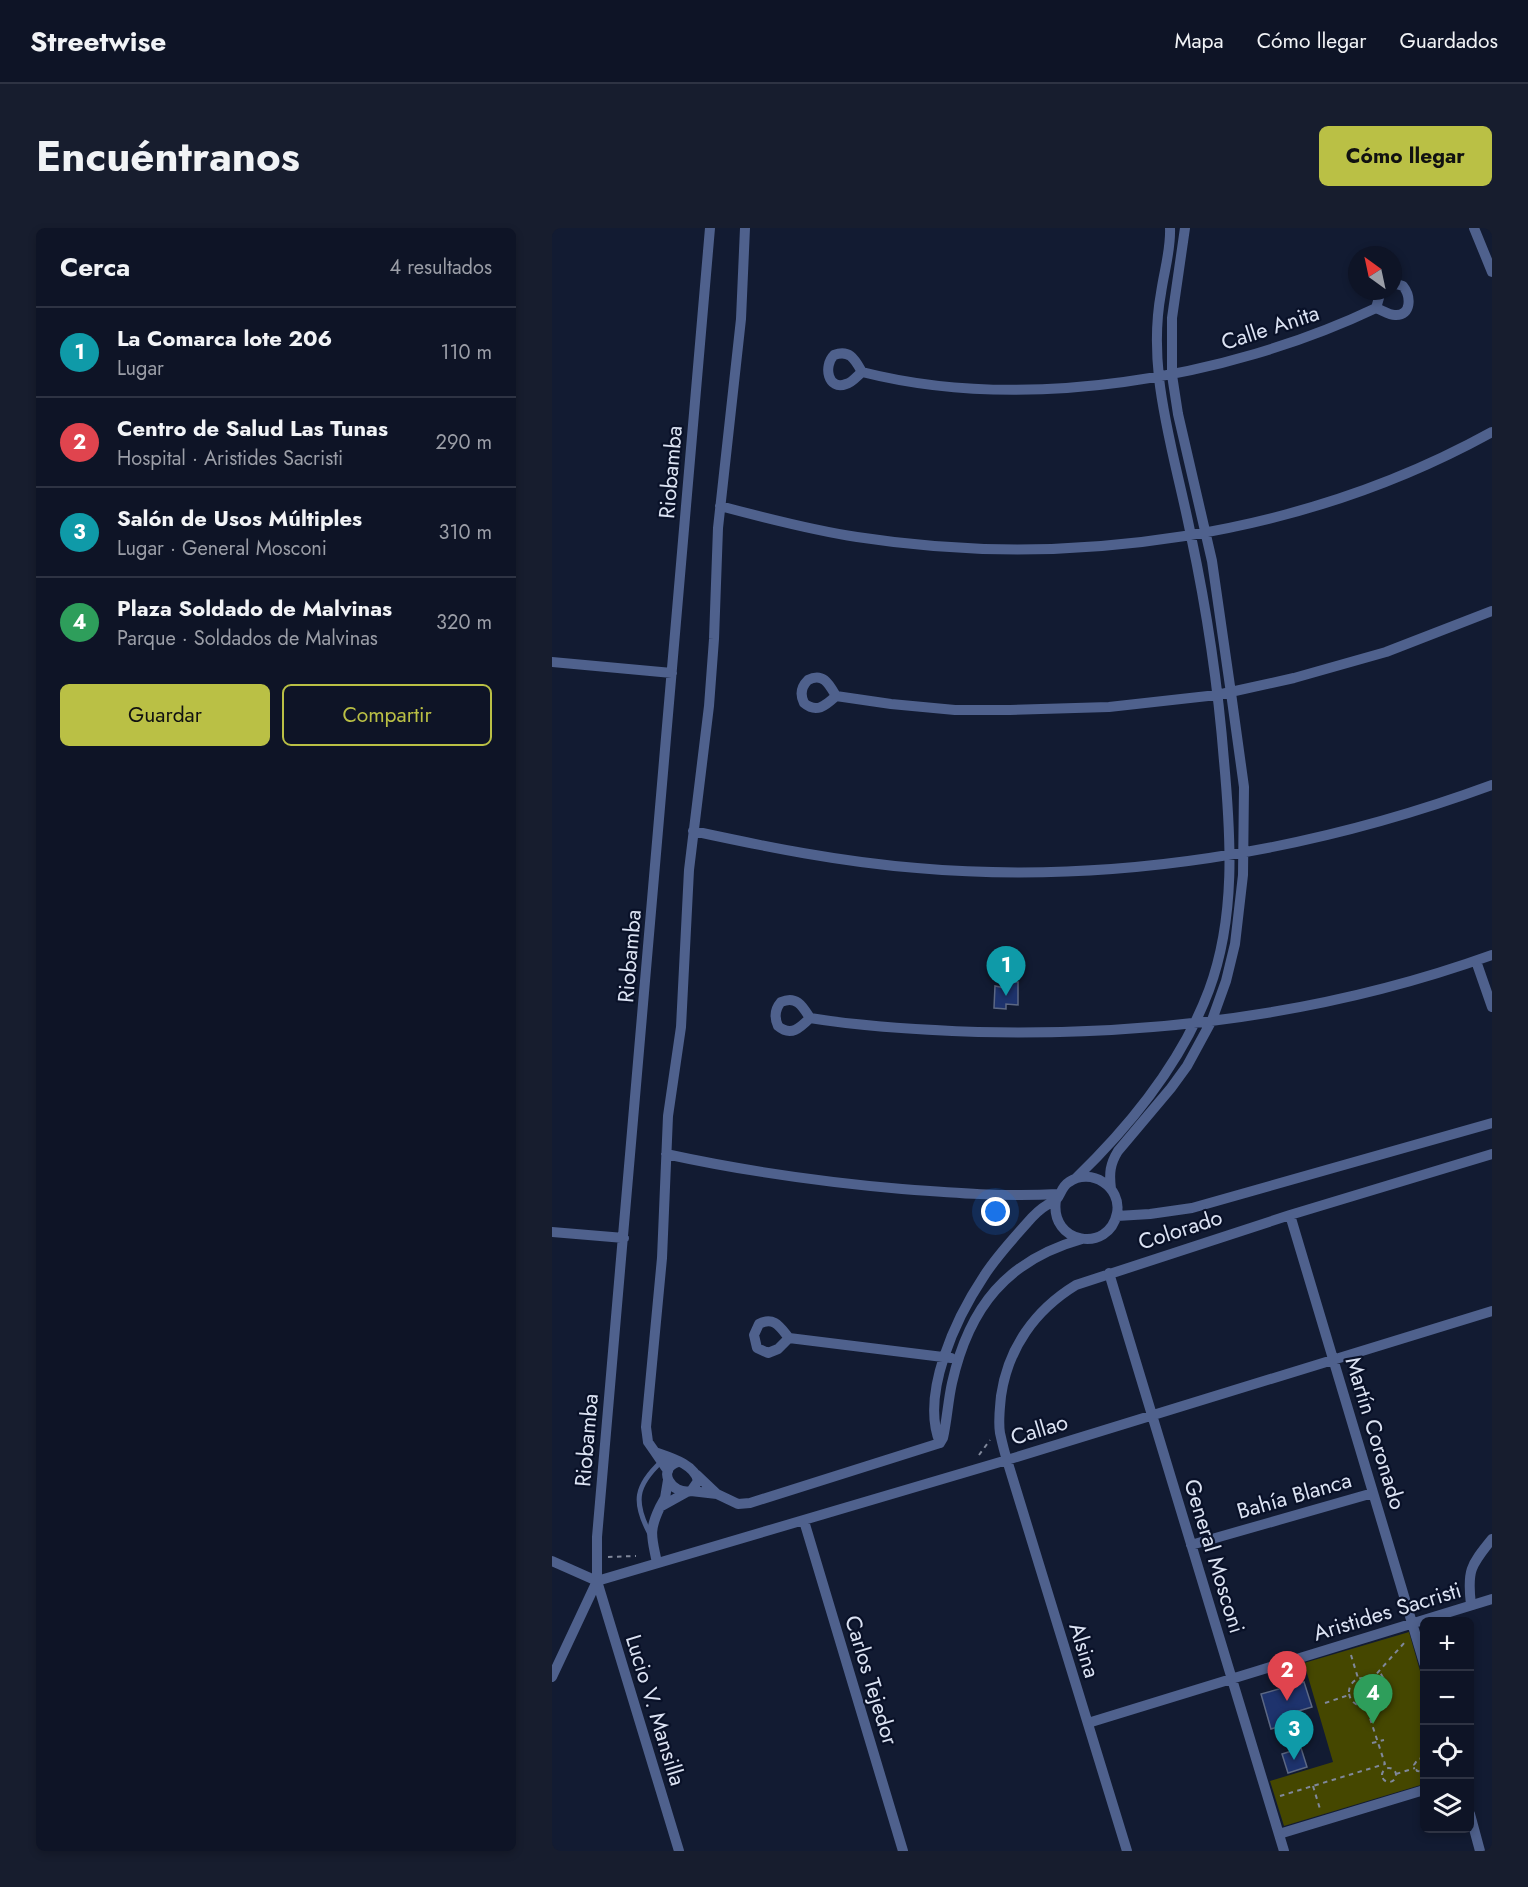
<!DOCTYPE html>
<html lang="es">
<head>
<meta charset="utf-8">
<style>
  :root { --surface:#0e1426; --page:#171d2e; --text:#f1f3f6; --muted:#9b9ea7; --line:#2e3343; --accent:#bac045 }
  body { margin:0; font-family:Jost,sans-serif; background:var(--page); color:var(--text) }
  .controls { position:absolute; right:18px; bottom:18px; display:grid; overflow:hidden; border-radius:9px; box-shadow:0 3px 9px #0003 }
  .controls button { width:54px; height:54px; display:grid; place-items:center; padding:0; border:0; border-bottom:2px solid var(--line); background:var(--surface); color:var(--text); font:30px sans-serif }
  .compass { position:absolute; left:796px; top:18px; width:54px; height:54px; border-radius:50%; background:var(--surface); box-shadow:0 3px 9px #0003; rotate:327deg }
  .you { position:absolute; left:444px; top:984px; width:21px; height:21px; margin:-15px; border:4px solid #fff; border-radius:50%; background:#1a73e8; box-shadow:0 0 0 9px #1a73e833 }
  .badge { display:grid; place-items:center; width:39px; height:39px; border-radius:50%; background:var(--accent); color:#fff; font-size:20px; font-weight:700 }
  .pin { position:absolute; translate:-50% -50px; filter:drop-shadow(0 2px 3px #0008) }
  .pin::after { content:''; position:absolute; top:32px; width:21px; height:18px; background:inherit; clip-path:polygon(0 0,100% 0,50% 100%) }
  .list { margin:0; padding:0; list-style:none }
  h2 { display:flex; justify-content:space-between; align-items:center; height:78px; margin:0; padding:0 24px; font-size:26px }
  h2 small { font-size:20px; font-weight:400; color:var(--muted) }
  .list li { display:grid; grid-template-columns:39px 1fr auto; gap:18px; align-items:center; box-sizing:border-box; height:90px; padding:0 24px; border-top:2px solid var(--line) }
  .list b { display:block; font-size:22px; white-space:nowrap }
  .list p { margin:0; font-size:20px; white-space:nowrap; color:var(--muted) }
  .list em { font-size:20px; font-style:normal; color:var(--muted) }
  .actions { display:flex; gap:12px; padding:18px 24px }
  .actions a { flex:1; padding:14px 0; border:2px solid var(--accent); border-radius:9px; text-align:center; font-size:21px; color:var(--accent) }
  .actions .main { background:var(--accent); color:#111 }
  .icon { flex:none; width:33px; height:33px; fill:none; stroke:currentColor; stroke-width:2; stroke-linecap:round; stroke-linejoin:round }
  .map { position:relative; flex:none; width:940px; height:1623px; overflow:hidden; border-radius:9px }
  header { display:flex; align-items:center; gap:36px; box-sizing:border-box; height:84px; padding:0 30px; background:var(--surface); border-bottom:2px solid var(--line) }
  header strong { font-size:28px }
  nav { display:flex; gap:33px; margin-inline-start:auto; font-size:21px }
  .intro { display:flex; align-items:center; justify-content:space-between; box-sizing:border-box; height:144px; padding:0 36px }
  h1 { margin:0; font-size:42px }
  .button { padding:15px 27px; border-radius:9px; background:var(--accent); color:#111; font-size:21px; font-weight:700 }
  main { display:flex; gap:36px; padding:0 36px }
  aside { flex:1; background:var(--surface); border-radius:9px; box-shadow:0 3px 9px #0003 }
  .map>svg:first-child { display:block }
  .green { fill:#454700 }
  .building { fill:#1e336d; stroke:#5c6884; stroke-width:1.5 }
  .lines { fill:none; stroke-linecap:round; stroke-linejoin:round }
  .path { stroke:#80889b; stroke-width:2; stroke-dasharray:4.5 4.5; stroke-linecap:butt }
  .lane { stroke:#4f618d; stroke-width:5 }
  .street { stroke:#4f618d; stroke-width:10 }
  .labels { text-anchor:middle; dominant-baseline:central; stroke-width:4.5; stroke-linejoin:round; paint-order:stroke }
  .street-label { font-size:22px; fill:#dce3f3; stroke:#091128 }
</style>
</head>
<body>
<header>
<strong>Streetwise</strong>
<nav><a>Mapa</a><a>Cómo llegar</a><a>Guardados</a></nav>
</header>
<div class="intro"><h1>Encuéntranos</h1><a class="button">Cómo llegar</a></div>
<main>
<aside>
<h2>Cerca<small>4 resultados</small></h2>
<ul class="list">
<li><span class="badge" style="background:#0f9aa8">1</span><div><b>La Comarca lote 206</b><p>Lugar</p></div><em>110 m</em></li>
<li><span class="badge" style="background:#e0444e">2</span><div><b>Centro de Salud Las Tunas</b><p>Hospital · Aristides Sacristi</p></div><em>290 m</em></li>
<li><span class="badge" style="background:#0f9aa8">3</span><div><b>Salón de Usos Múltiples</b><p>Lugar · General Mosconi</p></div><em>310 m</em></li>
<li><span class="badge" style="background:#2e9e5b">4</span><div><b>Plaza Soldado de Malvinas</b><p>Parque · Soldados de Malvinas</p></div><em>320 m</em></li>
</ul>
<div class="actions"><a class="main">Guardar</a><a>Compartir</a></div>
</aside>
<div class="map">
<svg width="940" height="1623" viewBox="0 0 940 1623">
  <rect width="100%" height="100%" fill="#121b32"/>
  <path class="green" d="M857,1404L872,1457V1556L732,1598L718,1553L781,1534L752,1435Z"/>
  <path class="building" d="M453,754H466V777L454,776V781L442,780L443,758L453,760Z
    M752,1454L760,1479L733,1487L736,1496L719,1501L709,1466Z
    M749,1520L755,1539L736,1545L730,1526Z"/>
  <g class="lines">
    <path class="path" d="M427,1227L438,1212
      M56,1329L84,1328
      M799,1427L806,1450
      M797 1464a14 14 0 1 1 28 0a14 14 0 1 1-28 0Z
      M819,1452L853,1414
      M773,1475L797,1467
      M818,1488C835,1476 840,1461 827,1443
      M820,1515L832,1512
      M872,1530L866,1531L862,1537L865,1543L872,1544
      M830 1547a7 7 0 1 1 14 0a7 7 0 1 1-14 0Z
      M844,1546L863,1540
      M761,1558L768,1581
      M728,1568L833,1536L814,1478"/>
    <path class="lane" d="M98,1306C81,1274 83,1258 110,1233"/>
    <path class="street" d="M922,0L940,44
      M824,80L829,63
      M310,144C305,148 300,155 294,156C276,163 271,138 282,127C298,121 303,132 310,144C472,185 675,151 824,80C830,82 837,87 843,87C860,88 859,68 851,58L841,55
      M168,278C213,290 259,302 305,309C518,342 750,309 940,204
      M0,434L120,445
      M284,468C274,477 265,486 252,475C248,467 249,459 256,452C271,444 277,456 284,468L339,476L403,482H458L557,479L665,467L742,450L834,424L940,383
      M141,603C215,619 289,634 365,640C560,657 758,624 940,557
      M924,733L940,779
      M258,790C248,800 239,809 226,798C222,789 223,781 229,774C245,767 251,779 258,790C313,799 370,802 426,804C599,808 776,786 940,727
      M114,926C192,943 270,954 350,961C402,965 455,969 506,966
      M524,950C579,897 630,834 657,762C684,689 679,609 672,533C666,457 655,383 639,308C629,256 613,204 607,150C604,122 604,92 609,65C612,43 619,22 618,0
      M559,961C557,945 558,936 566,923L619,860L635,838L660,792L674,753L683,716L691,647L692,559L679,465L660,333L626,186L620,147V90L633,0
      M738,987L872,1435
      M565,988L598,986L640,980L940,895
      M0,1004L72,1010
      M557,1045L732,1623
      M237,1110L226,1121L216,1125L205,1120L202,1107L207,1096C222,1088 228,1099 237,1110L399,1130
      M388,1215C368,1166 404,1090 432,1048C444,1029 460,1012 475,995C481,988 488,981 495,977C498,975 502,975 504,972C509,967 509,959 517,954C539,939 570,959 565,985C557,1026 497,1016 504,972
      M103,1224L96,1214L94,1199L110,1030L116,888L129,799L137,642L157,478L162,411L166,300L189,91L193,0
      M116,1243L103,1224C117,1229 143,1236 146,1253L139,1263C119,1267 104,1241 126,1234
      M116,1252L113,1270L108,1279L135,1264
      M139,1263L165,1266L145,1247
      M165,1266L186,1276L198,1275L388,1215L391,1210C395,1192 396,1173 400,1155C417,1079 455,1032 530,1011
      M252,1293L351,1623
      M639,1317L821,1265
      M0,1333L45,1353
      M105,1335C100,1309 96,1304 108,1279
      M45,1353L455,1232L940,1083
      M45,1353L127,1623
      M919,1377C915,1343 918,1338 940,1311
      M0,1449L45,1353V1309L158,0
      M536,1495L940,1371
      M918,1586L928,1623
      M727,1606L872,1562
      M575,1623L455,1232C452,1223 450,1214 448,1205C446,1193 448,1180 449,1168C456,1120 483,1082 524,1057L738,987L940,926"/>
  </g>
  <g class="labels">
    <g class="street-label">
      <text transform="translate(718 99) rotate(-18)">Calle Anita</text>
      <text transform="translate(118 244) rotate(-85)">Riobamba</text>
      <text transform="translate(77 728) rotate(-85)">Riobamba</text>
      <text transform="translate(628 1001) rotate(-18)">Colorado</text>
      <text transform="translate(487 1201) rotate(-17)">Callao</text>
      <text transform="translate(824 1205) rotate(73)">Martín Coronado</text>
      <text transform="translate(34 1212) rotate(-85)">Riobamba</text>
      <text transform="translate(742 1267) rotate(-16)">Bahía Blanca</text>
      <text transform="translate(663 1328) rotate(73)">General Mosconi</text>
      <text transform="translate(835 1383) rotate(-17)">Aristides Sacristi</text>
      <text transform="translate(533 1422) rotate(73)">Alsina</text>
      <text transform="translate(320 1452) rotate(73)">Carlos Tejedor</text>
      <text transform="translate(104 1482) rotate(73)">Lucio V. Mansilla</text>
    </g>
  </g>
</svg>
<div class="controls">
<button>+</button>
<button>−</button>
<button><svg class="icon" aria-label="locate" viewBox="0 0 24 24"><circle cx="12" cy="12" r="6"/><path d="M12 2v4M12 18v4M2 12h4M18 12h4"/></svg></button>
<button><svg class="icon" aria-label="layers" viewBox="0 0 24 24"><path d="M12 4l9 5-9 5-9-5zM3 14l9 5 9-5"/></svg></button>
</div>
<svg class="compass" viewBox="-18 -18 36 36"><path d="M0-13l5 13h-10z" fill="#e53935"/><path d="M0 13l5-13h-10z" fill="#9b9ea7"/></svg>
<div class="you"></div>
<div class="pin badge" style="left:454px;top:768px;background:#0f9aa8">1</div>
<div class="pin badge" style="left:735px;top:1473px;background:#e0444e">2</div>
<div class="pin badge" style="left:742px;top:1532px;background:#0f9aa8">3</div>
<div class="pin badge" style="left:821px;top:1496px;background:#2e9e5b">4</div>
</div>
</main>
</body>
</html>
